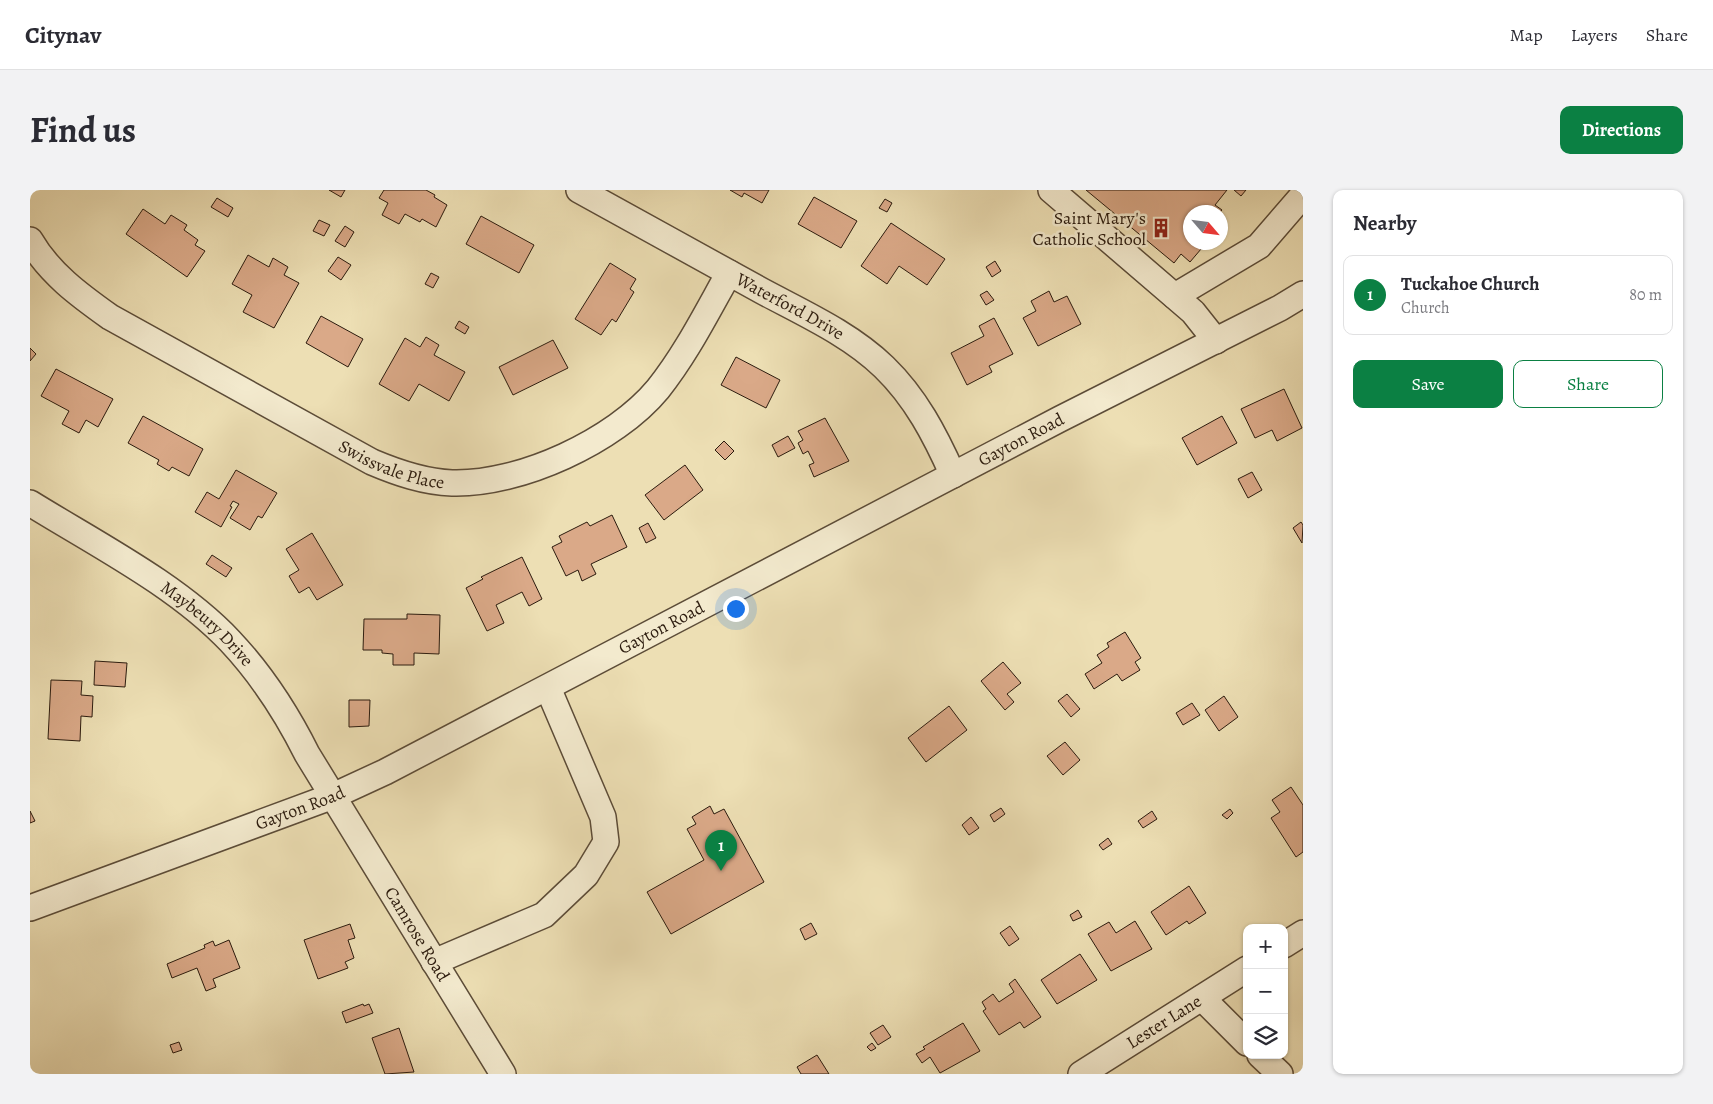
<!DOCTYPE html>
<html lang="en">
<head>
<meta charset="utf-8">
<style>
  :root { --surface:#fff; --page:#f2f2f3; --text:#2b2b33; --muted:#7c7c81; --line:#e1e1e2; --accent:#0b8043 }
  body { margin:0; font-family:Alegreya,serif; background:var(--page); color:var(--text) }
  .controls { position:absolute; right:15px; bottom:15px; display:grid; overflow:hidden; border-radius:10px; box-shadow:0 1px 4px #0004 }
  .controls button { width:45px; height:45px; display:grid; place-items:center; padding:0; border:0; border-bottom:1px solid var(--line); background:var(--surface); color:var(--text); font:25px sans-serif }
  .compass { position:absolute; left:1153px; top:15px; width:45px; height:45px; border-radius:50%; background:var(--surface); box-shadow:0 1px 4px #0004; rotate:118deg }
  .you { position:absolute; left:705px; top:418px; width:18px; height:18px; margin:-12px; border:4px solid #fff; border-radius:50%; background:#1a73e8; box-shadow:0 0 0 8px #1a73e833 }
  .badge { display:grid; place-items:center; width:32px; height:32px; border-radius:50%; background:var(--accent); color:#fff; font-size:16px; font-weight:700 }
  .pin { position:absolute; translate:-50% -41px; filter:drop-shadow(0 1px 2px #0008) }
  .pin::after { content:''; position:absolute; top:26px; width:18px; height:15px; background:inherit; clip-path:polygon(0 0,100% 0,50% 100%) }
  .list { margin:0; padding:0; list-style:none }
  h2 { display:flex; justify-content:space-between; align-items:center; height:65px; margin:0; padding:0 20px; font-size:21px }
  h2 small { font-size:16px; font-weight:400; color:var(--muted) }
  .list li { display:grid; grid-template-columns:32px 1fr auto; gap:15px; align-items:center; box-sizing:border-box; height:80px; margin:0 10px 10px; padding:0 10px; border:1px solid var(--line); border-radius:10px }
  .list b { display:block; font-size:19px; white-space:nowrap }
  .list p { margin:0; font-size:16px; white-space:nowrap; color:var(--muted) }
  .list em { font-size:16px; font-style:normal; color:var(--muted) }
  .actions { display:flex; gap:10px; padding:15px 20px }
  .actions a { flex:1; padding:11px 0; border:1px solid var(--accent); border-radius:10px; text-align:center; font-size:18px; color:var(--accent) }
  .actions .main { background:var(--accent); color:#fff }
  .icon { flex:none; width:28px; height:28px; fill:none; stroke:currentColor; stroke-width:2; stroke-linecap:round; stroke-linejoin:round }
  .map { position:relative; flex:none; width:1273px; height:884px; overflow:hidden; border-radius:10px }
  header { display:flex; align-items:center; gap:30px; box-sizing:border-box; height:70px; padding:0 25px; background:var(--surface); border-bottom:1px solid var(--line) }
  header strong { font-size:24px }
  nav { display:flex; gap:28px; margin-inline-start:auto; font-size:18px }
  .intro { display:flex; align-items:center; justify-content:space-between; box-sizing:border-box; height:120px; padding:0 30px }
  h1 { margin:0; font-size:35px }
  .button { padding:12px 22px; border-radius:10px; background:var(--accent); color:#fff; font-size:18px; font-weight:700 }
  main { display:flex; gap:30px; padding:0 30px }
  aside { flex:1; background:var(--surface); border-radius:10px; box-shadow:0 1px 4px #0004 }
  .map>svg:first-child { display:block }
  .building { fill:#daa988; stroke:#2b1b0e }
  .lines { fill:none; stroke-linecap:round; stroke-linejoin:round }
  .minor-casing { stroke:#5c4c38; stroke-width:28 }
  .minor { stroke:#f3eace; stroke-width:25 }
  .labels { text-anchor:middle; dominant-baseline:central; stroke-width:5; stroke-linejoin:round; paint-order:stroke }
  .poi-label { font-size:18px; fill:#2b1b0e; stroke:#f3eace; text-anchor:end }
  .street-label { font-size:18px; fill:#2b1b0e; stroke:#f3eace }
</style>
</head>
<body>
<header>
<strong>Citynav</strong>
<nav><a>Map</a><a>Layers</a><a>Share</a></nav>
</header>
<div class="intro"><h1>Find us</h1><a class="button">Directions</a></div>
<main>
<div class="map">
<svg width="1273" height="884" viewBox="0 0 1273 884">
  <rect width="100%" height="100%" fill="#eddfb4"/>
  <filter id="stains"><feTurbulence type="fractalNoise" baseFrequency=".004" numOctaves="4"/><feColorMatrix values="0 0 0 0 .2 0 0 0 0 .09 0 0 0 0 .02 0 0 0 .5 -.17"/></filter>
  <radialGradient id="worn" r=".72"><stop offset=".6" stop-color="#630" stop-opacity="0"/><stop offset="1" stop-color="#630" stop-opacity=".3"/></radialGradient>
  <path class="building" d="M299,0H315L311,7Z
    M354,0H396L405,5L404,7L417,15L406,37L392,29L390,32L375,24L369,34L352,25L358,13L349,8Z
    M700,0H739L732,13L714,3L712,7Z
    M1056,0H1197L1185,15L1192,20L1190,22H1160V52H1177L1160,72L1151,64L1144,73Z
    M1204,0H1216L1211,6Z
    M784,7L827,31L811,58L768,34Z
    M187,8L203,18L198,27L181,17Z
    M855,9L862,13L857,22L849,18Z
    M113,19L135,34L141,25L157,35L154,40L168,50L165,55L175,61L157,87L96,44Z
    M451,26L504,55L489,83L436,54Z
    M289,30L300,35L294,46L283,41Z
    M861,33L915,69L897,95L869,76L857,94L831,76Z
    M315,36L324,42L315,57L305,51Z
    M218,65L239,77L243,68L258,77L254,85L269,93L244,138L213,122L222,105L202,94Z
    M308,67L321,75L311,90L298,81Z
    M965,71L971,81L962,87L956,77Z
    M580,73L606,89L600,99L604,102L586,132L582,129L571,145L545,129Z
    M401,83L409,87L403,98L395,94Z
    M957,101L964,110L956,115L950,105Z
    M1019,101L1024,112L1037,106L1051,134L1008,156L993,128L1006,121L1001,111Z
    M291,126L333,149L318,177L276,153Z
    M964,128L983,164L959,176L962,182L937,195L921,163L954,146L949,136Z
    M429,131L439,137L435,144L425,138Z
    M396,147L409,155L404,165L435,182L419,211L389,194L379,211L349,194L375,148L390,157Z
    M523,150L538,178L483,205L469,177Z
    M0,158L6,164L0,171Z
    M706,167L750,190L736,218L691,195Z
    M26,179L83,209L68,237L56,230L49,243L32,234L39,221L11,206Z
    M1254,199L1272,238L1247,251L1242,240L1225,248L1211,219Z
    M113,226L173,259L159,286L142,277L139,281L127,274L129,270L98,253Z
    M1192,226L1207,253L1167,275L1152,248Z
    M795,228L819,271L784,287L779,275L784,273L778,261L773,264L768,253L773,250L768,241Z
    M758,246L765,258L748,267L742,255Z
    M694,251L704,261L695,270L685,260Z
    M655,275L673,300L634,330L615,305Z
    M206,280L247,303L232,328L228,326L220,340L200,328L209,314L203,311L200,316L202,317L191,337L165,322L177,302L189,309Z
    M1222,282L1232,300L1218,308L1208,289Z
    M582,325L597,357L561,374L566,384L552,391L548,380L536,386L522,357L532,352L529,346L557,332L560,336Z
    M1271,332L1273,335L1272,353L1263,338Z
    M618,333L626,348L616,353L609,338Z
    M282,343L313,395L287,410L279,397L269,403L259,386L269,380L256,359Z
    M182,365L202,378L196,387L176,374Z
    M492,367L512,409L499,416L492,402L466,415L474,433L457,441L436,398L453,389L451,387Z
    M377,424L410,425L409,464L384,463V475H363V464L352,463V460H333L334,429H377Z
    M1095,442L1111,468L1105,472L1110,480L1092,491L1087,484L1064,499L1055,484L1072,473L1067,465L1079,457L1077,453Z
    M65,471L97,473L95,497L64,495Z
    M973,472L991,493L977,504L984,512L975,520L951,491Z
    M21,490L52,491L51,505L63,506L62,527L51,526L50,551L18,549Z
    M1037,504L1050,519L1041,527L1028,511Z
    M1194,506L1208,527L1189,541L1175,520Z
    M319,510H340L339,536L319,537Z
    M1162,513L1170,525L1153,535L1146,523Z
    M919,516L937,540L896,572L878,548Z
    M1035,552L1050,570L1033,585L1017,566Z
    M1261,597L1273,615V662L1266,667L1241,628L1250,622L1242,610Z
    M680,616L684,624L694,619L734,692L641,744L617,702L674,670L657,639L666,634L662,627Z
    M971,618L975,624L964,632L960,625Z
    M1200,619L1203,623L1197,629L1192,625Z
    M0,621L5,631L0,633Z
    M1122,621L1127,629L1113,638L1108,631Z
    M941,627L949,638L939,645L932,635Z
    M1078,648L1082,654L1073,660L1069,655Z
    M1159,696L1176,723L1159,734L1157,731L1136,745L1121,722Z
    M1048,720L1052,727L1043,731L1040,725Z
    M1105,731L1122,759L1081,781L1058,744L1079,732L1086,743Z
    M781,733L787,744L775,750L770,739Z
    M320,734L325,748L318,750L324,768L315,772L318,778L288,789L274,750Z
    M980,736L989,749L979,756L970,743Z
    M199,750L210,778L183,789L186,797L176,801L167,778L142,788L137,774L175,758L174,755L183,751L185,756Z
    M1050,764L1067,790L1027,814L1011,790Z
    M985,789L1011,827L994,838L990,832L969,845L953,821L956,819L952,812L963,804L969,812L984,802L979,794Z
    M333,814L334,816L339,814L343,823L316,833L312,822Z
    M933,833L950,861L910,883L900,867L892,873L886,864L895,859L893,857Z
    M853,835L861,847L848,855L840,843Z
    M369,838L384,882L355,884L342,848Z
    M149,852L152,860L143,863L140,855Z
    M842,853L846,858L841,861L837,857Z
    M787,865L799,884H771L767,877Z"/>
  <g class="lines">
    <defs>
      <g id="minor">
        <path id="s1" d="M549,0C610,34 671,67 732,101C773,123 820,144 854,177C886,208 905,245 923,285"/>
        <path d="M1021,0L1163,122L1186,151"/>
        <path id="s2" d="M0,50C19,83 49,105 80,127L342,272C368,283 394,292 422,293C490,295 585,251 628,199C656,164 677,122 699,83"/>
        <path d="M1145,106L1229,56L1273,5"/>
        <path id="s3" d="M0,313C66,354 147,395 200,451C232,485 257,524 277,564L473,884"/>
        <path id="s4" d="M0,718L303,606L355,582L1030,229L1250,118L1273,104"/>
        <path d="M1254,755L1273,743"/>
        <path d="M404,772L514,725L556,685L576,652L573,627L518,498"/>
        <path d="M1172,808L1217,853"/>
        <path d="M1230,865L1250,884"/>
        <path id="s5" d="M1051,884L1217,779"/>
      </g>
    </defs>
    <use href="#minor" class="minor-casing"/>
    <use href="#minor" class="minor"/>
  </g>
  <defs>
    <symbol id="building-bare" viewBox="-9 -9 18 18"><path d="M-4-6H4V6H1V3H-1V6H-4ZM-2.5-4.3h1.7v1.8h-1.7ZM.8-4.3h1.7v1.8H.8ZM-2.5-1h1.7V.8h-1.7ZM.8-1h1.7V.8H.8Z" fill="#8f2418" stroke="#f3eace" stroke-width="2.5" paint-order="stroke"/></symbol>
  </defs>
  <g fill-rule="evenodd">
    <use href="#building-bare" x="1117" y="24" width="28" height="28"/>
  </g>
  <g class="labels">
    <g class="poi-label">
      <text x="1116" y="28">Saint Mary's<tspan x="1116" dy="21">Catholic School</tspan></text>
    </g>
    <g class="street-label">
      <text stroke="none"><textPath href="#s1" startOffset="241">Waterford Drive</textPath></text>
      <text stroke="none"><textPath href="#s4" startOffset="1098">Gayton Road</textPath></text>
      <text stroke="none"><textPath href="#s2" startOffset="431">Swissvale Place</textPath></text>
      <text stroke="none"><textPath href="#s3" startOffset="215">Maybeury Drive</textPath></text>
      <text stroke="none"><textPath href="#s4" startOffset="692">Gayton Road</textPath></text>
      <text stroke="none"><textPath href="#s4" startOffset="288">Gayton Road</textPath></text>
      <text stroke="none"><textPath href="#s3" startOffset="592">Camrose Road</textPath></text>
      <text stroke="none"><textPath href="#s5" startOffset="98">Lester Lane</textPath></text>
    </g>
  </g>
  <rect width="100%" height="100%" filter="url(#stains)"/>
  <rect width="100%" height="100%" fill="url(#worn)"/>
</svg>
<div class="controls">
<button>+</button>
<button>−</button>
<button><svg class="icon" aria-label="layers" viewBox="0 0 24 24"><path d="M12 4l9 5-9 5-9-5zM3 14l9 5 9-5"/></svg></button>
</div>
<svg class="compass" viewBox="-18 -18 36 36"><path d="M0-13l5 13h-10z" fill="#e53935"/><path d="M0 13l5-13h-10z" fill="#7c7c81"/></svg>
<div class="you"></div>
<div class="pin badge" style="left:691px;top:681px">1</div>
</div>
<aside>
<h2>Nearby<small></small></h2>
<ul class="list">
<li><span class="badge">1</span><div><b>Tuckahoe Church</b><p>Church</p></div><em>80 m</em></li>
</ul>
<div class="actions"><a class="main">Save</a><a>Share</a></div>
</aside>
</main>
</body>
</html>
